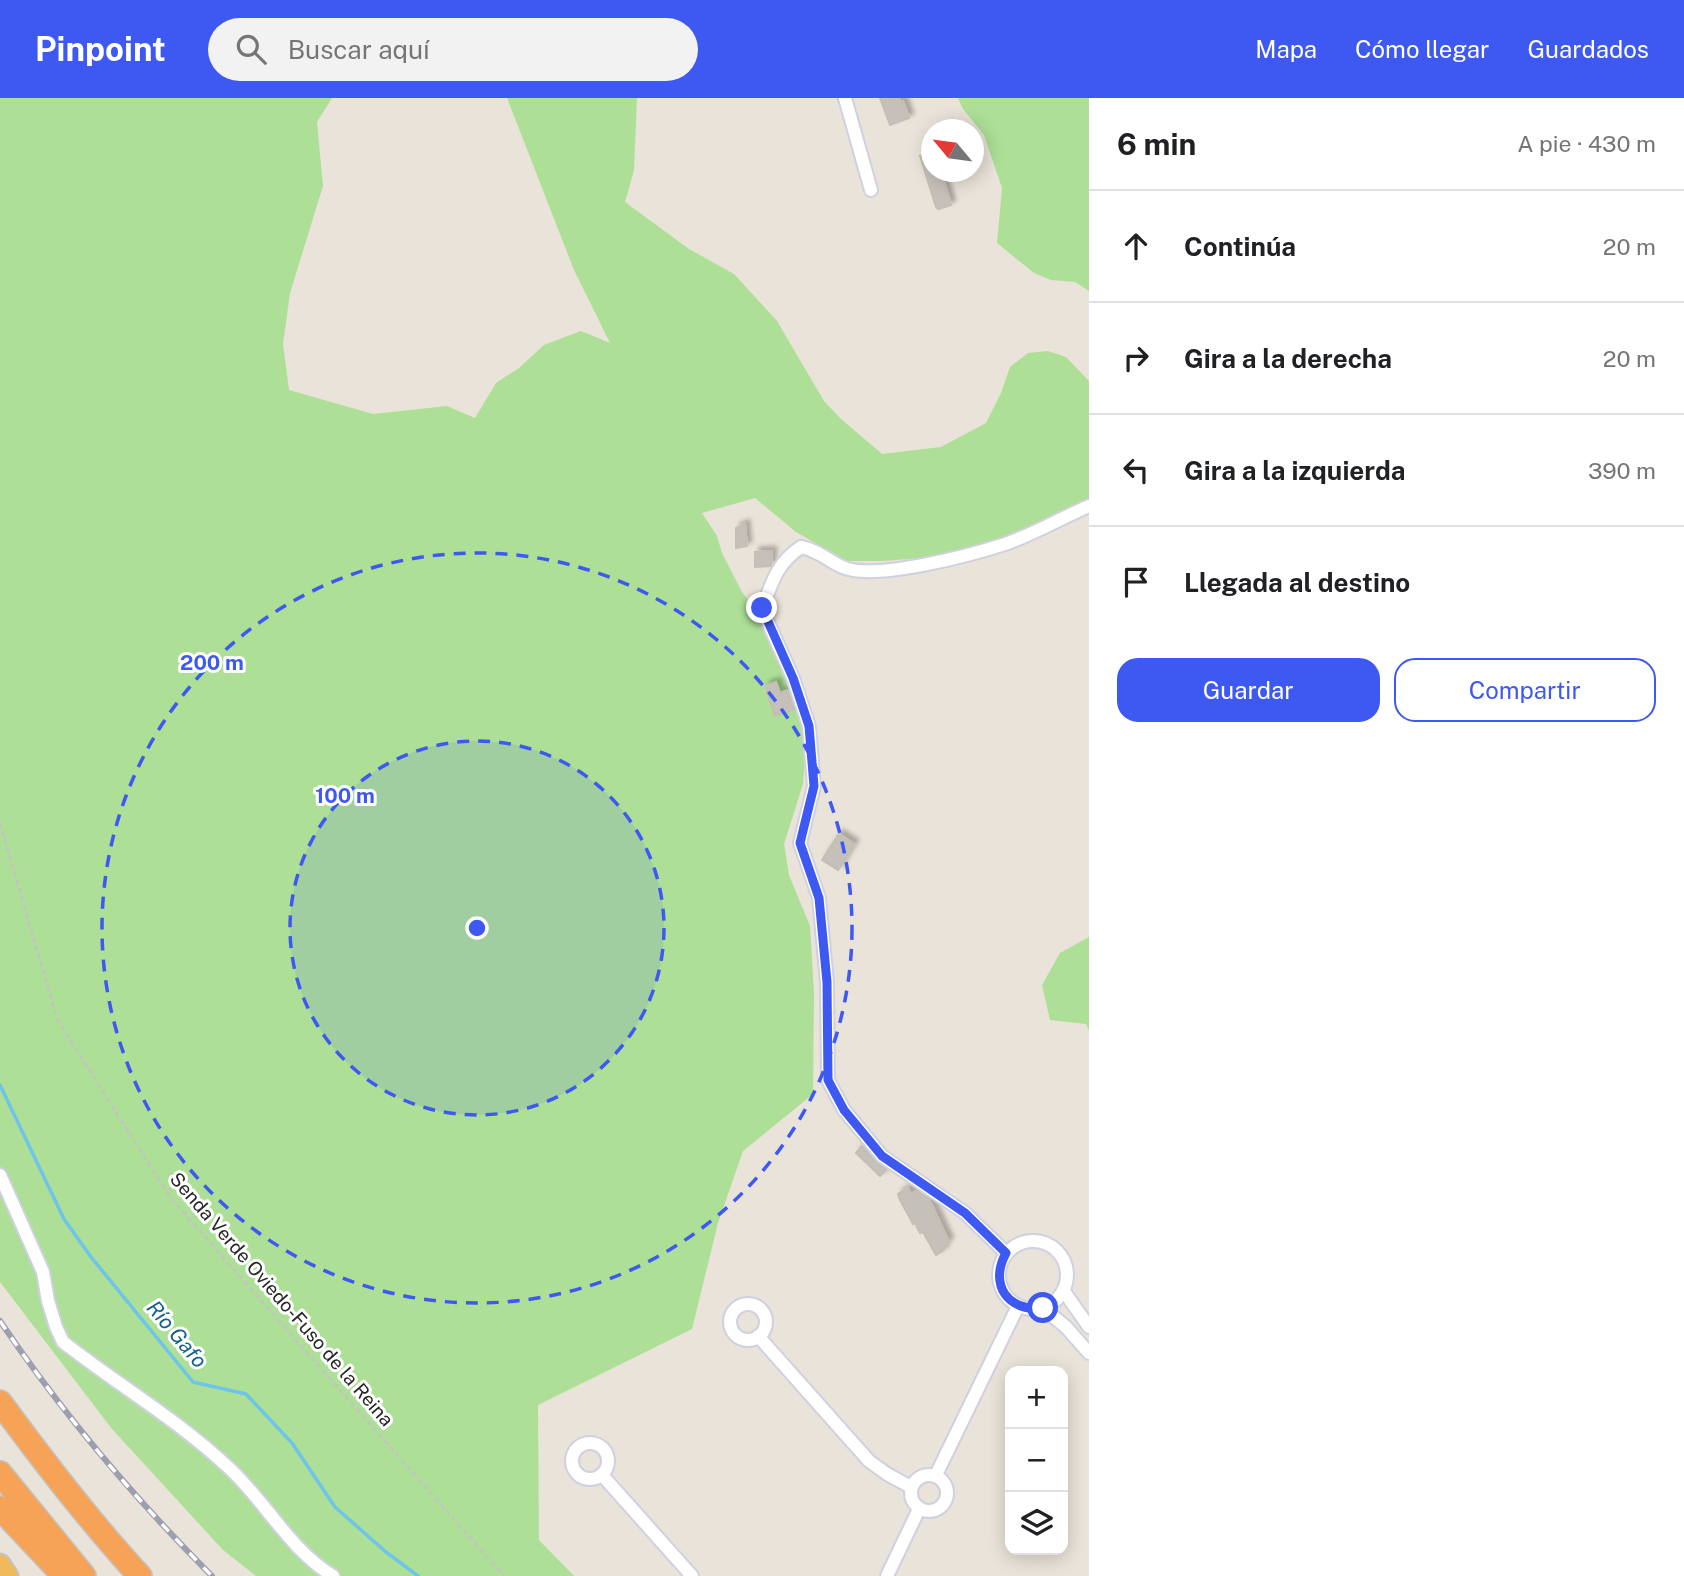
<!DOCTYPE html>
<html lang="es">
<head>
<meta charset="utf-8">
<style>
  :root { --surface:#fff; --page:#f2f2f2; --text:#202124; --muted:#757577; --line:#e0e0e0; --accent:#3e58f2 }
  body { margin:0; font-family:"Public Sans",sans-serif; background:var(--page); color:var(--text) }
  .controls { position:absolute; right:21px; bottom:21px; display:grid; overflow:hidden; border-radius:14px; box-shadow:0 4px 18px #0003 }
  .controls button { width:63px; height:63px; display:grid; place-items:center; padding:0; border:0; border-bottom:2px solid var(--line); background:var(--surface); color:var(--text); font:35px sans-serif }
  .compass { position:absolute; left:921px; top:21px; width:63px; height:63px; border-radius:50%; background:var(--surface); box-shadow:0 4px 18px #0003; rotate:299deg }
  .stop { position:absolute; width:21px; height:21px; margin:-16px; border:5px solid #3e58f2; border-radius:50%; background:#fff }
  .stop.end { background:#3e58f2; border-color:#fff; box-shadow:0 2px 7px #0008 }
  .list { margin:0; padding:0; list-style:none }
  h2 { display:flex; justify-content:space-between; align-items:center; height:91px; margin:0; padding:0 28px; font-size:30px }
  h2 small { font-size:23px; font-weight:400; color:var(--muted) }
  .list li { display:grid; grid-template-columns:46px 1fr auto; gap:21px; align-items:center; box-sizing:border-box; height:112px; padding:0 28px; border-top:2px solid var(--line) }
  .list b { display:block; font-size:26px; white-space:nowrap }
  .list em { font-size:23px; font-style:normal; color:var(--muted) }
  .actions { display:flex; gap:14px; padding:21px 28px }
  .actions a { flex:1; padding:16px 0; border:2px solid var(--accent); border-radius:21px; text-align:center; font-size:24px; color:var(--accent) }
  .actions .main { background:var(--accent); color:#fff }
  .icon { flex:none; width:38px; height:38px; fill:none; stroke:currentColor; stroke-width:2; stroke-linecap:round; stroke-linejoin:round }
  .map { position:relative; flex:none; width:1089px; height:1478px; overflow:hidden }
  header { display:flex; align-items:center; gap:42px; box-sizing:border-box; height:98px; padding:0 35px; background:var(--accent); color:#fff }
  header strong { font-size:33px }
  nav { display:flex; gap:38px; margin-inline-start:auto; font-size:24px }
  .search { width:490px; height:63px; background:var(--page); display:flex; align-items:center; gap:18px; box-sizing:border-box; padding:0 24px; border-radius:38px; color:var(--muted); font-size:26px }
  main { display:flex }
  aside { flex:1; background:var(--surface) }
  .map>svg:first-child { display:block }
  .green { fill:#addf97 }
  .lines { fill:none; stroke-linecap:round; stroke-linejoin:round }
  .stream { stroke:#6fc4e9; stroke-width:3.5 }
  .building { fill:#c5c0b9; stroke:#c5bfb3; stroke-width:2; filter:url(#shadow) }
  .minor-casing { stroke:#cfd1e0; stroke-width:16 }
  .trunk-casing { stroke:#c3c3c3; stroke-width:23 }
  .motorway-casing { stroke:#c3c3c3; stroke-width:26 }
  .path { stroke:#c3c3c3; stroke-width:2.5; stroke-dasharray:5 3.5; stroke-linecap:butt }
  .minor { stroke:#fff; stroke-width:12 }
  .trunk { stroke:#f0b95a; stroke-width:19 }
  .motorway { stroke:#f7a357; stroke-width:23 }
  .rail-casing { stroke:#9d9fb1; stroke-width:6 }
  .rail { stroke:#fff; stroke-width:3.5; stroke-dasharray:10; stroke-linecap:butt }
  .route { stroke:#3e58f2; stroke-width:9 }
  .ring { fill:none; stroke:#3e58f2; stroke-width:3.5; stroke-dasharray:12 9 }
  .labels { text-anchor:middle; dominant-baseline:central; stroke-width:6; stroke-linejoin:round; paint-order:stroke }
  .street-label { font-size:19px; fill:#272727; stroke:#fff }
  .water-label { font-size:21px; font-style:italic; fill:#126091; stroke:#fff }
  .centre { fill:#3e58f2; stroke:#fff; stroke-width:3.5 }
  .ring-label { font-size:21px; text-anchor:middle; font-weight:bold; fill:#3e58f2; stroke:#fff; stroke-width:6; stroke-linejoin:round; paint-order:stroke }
</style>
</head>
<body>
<header>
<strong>Pinpoint</strong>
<div class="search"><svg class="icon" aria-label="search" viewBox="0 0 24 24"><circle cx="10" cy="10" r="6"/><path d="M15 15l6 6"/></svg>Buscar aquí</div>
<nav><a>Mapa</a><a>Cómo llegar</a><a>Guardados</a></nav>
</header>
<main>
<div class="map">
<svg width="1089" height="1478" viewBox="0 0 1089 1478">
  <defs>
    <filter id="shadow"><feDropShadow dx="4.5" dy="-4.5" stdDeviation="2" flood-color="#0004"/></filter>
  </defs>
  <rect width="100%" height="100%" fill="#eae3d9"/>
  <path class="green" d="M0,0H332L317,24L323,88L290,195L283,246L289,292L373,316L447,308L475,320L496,285L519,270L544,247L581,233L610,245L574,172L507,0H637L634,72L625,104L689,151L734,176L777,223L824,303L841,321L882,356L941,349L986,325L1001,295L1010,269L1028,255L1048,253L1066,259L1089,283V402L1002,442L921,460L883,463H847L796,434L755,400L702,415L717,438L722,455L742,494L764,524L801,609L806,648L803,686L784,746L789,777L810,828L814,895L813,996L743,1053L718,1125L692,1231L538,1307L539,1442L574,1478H256L223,1452L112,1331L0,1184Z
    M958,0H1089V193L1075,184L1051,182L1034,175L997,145L1002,90L984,37L963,11Z
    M1089,839V932L1086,926L1050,922L1042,887L1060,855Z"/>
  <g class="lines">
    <path class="stream" d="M0,987L64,1121L91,1159L193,1284L246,1296L292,1345L335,1409L386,1454L418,1478"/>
  </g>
  <path class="building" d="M880,0H899L900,4L903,3L909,20L890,27Z
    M932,55V74H941L951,107L938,111L936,109L920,58Z
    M745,426L747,448L736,450V430Z
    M772,453L771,468L755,469V454Z
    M776,584L780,595L788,592L794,611L775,618L765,588Z
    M839,736L854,746L838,772L822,762Z
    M862,1048L876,1064L886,1072L880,1078L856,1055Z
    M908,1090L911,1096L917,1093L929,1101L949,1144L945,1146L944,1152L936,1157L923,1134L920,1135L915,1125L913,1126L900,1102L898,1096Z"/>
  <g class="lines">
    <defs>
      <path id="minor" d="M845,0L871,92
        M0,1077L43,1174L48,1203L56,1229L63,1244C118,1287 178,1322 229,1370C266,1404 289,1451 333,1478
        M999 1177a34 34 0 1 1 68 0a34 34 0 1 1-68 0Z
        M1006,1155L965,1115L882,1058L844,1012L828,982L827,884L819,800L800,745L814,688L809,628L793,580L762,511C772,484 777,465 801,449C819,452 829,464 845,470C878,482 971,457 1005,446C1034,436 1061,420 1089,408
        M1063,1192L1089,1229
        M730 1224a18 18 0 1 1 36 0a18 18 0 1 1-36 0Z
        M1043,1210L1066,1229L1089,1255
        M758,1238L869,1363L887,1376L911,1389
        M572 1363a18 18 0 1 1 36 0a18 18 0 1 1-36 0Z
        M911 1395a18 18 0 1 1 36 0a18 18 0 1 1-36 0Z
        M602,1377L692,1478
        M936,1377L1018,1208
        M887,1478L919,1411"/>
      <path id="trunk" d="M0,1466L8,1478"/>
      <path id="motorway" d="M0,1304C44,1364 89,1423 140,1478
        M0,1375L84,1478
        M0,1410L64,1478"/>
    </defs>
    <use href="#minor" class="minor-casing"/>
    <use href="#trunk" class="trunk-casing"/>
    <use href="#motorway" class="motorway-casing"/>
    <path class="path" d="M0,725L57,921L170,1099L504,1478"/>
    <use href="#minor" class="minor"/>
    <use href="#trunk" class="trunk"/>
    <use href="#motorway" class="motorway"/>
    <defs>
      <path id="rail" d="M0,1223C62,1315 133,1399 212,1478"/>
    </defs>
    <use href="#rail" class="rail-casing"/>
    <use href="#rail" class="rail"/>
  </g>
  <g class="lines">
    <path class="route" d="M762,510L793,580L809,628L814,688L800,745L819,800L827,884L828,982L844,1012L882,1058L965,1115L1006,1155C989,1186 1007,1214 1043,1210"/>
  </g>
  <circle cx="477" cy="830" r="187" fill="#3e58f2" fill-opacity=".12"/>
  <g class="ring">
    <circle cx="477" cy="830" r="187"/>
    <circle cx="477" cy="830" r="375"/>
  </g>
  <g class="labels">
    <g class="street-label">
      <text transform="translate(282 1201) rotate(49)">Senda Verde Oviedo-Fuso de la Reina</text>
    </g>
    <g class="water-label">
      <text transform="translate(177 1236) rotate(50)">Río Gafo</text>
    </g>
  </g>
  <circle cx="477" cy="830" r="10" class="centre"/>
  <g class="ring-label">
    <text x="212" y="572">200 m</text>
    <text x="345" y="705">100 m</text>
  </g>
</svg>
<div class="controls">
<button>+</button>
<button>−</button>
<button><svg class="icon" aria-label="layers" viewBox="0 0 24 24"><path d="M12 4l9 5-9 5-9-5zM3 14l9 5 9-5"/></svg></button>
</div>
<svg class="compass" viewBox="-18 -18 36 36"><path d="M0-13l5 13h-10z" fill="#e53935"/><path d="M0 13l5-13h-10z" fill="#757577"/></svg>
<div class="stop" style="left:1043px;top:1210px"></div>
<div class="stop end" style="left:762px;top:510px"></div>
</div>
<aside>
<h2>6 min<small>A pie · 430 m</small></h2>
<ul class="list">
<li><svg class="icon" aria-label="ahead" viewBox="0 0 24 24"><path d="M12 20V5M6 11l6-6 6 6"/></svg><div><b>Continúa</b></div><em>20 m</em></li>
<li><svg class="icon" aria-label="right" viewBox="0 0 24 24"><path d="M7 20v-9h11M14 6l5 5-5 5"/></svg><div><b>Gira a la derecha</b></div><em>20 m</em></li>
<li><svg class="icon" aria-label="left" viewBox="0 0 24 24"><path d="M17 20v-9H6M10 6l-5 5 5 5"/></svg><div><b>Gira a la izquierda</b></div><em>390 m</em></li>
<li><svg class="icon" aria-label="arrive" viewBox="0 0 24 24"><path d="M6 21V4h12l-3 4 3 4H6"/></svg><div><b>Llegada al destino</b></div></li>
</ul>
<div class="actions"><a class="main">Guardar</a><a>Compartir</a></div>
</aside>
</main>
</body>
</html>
